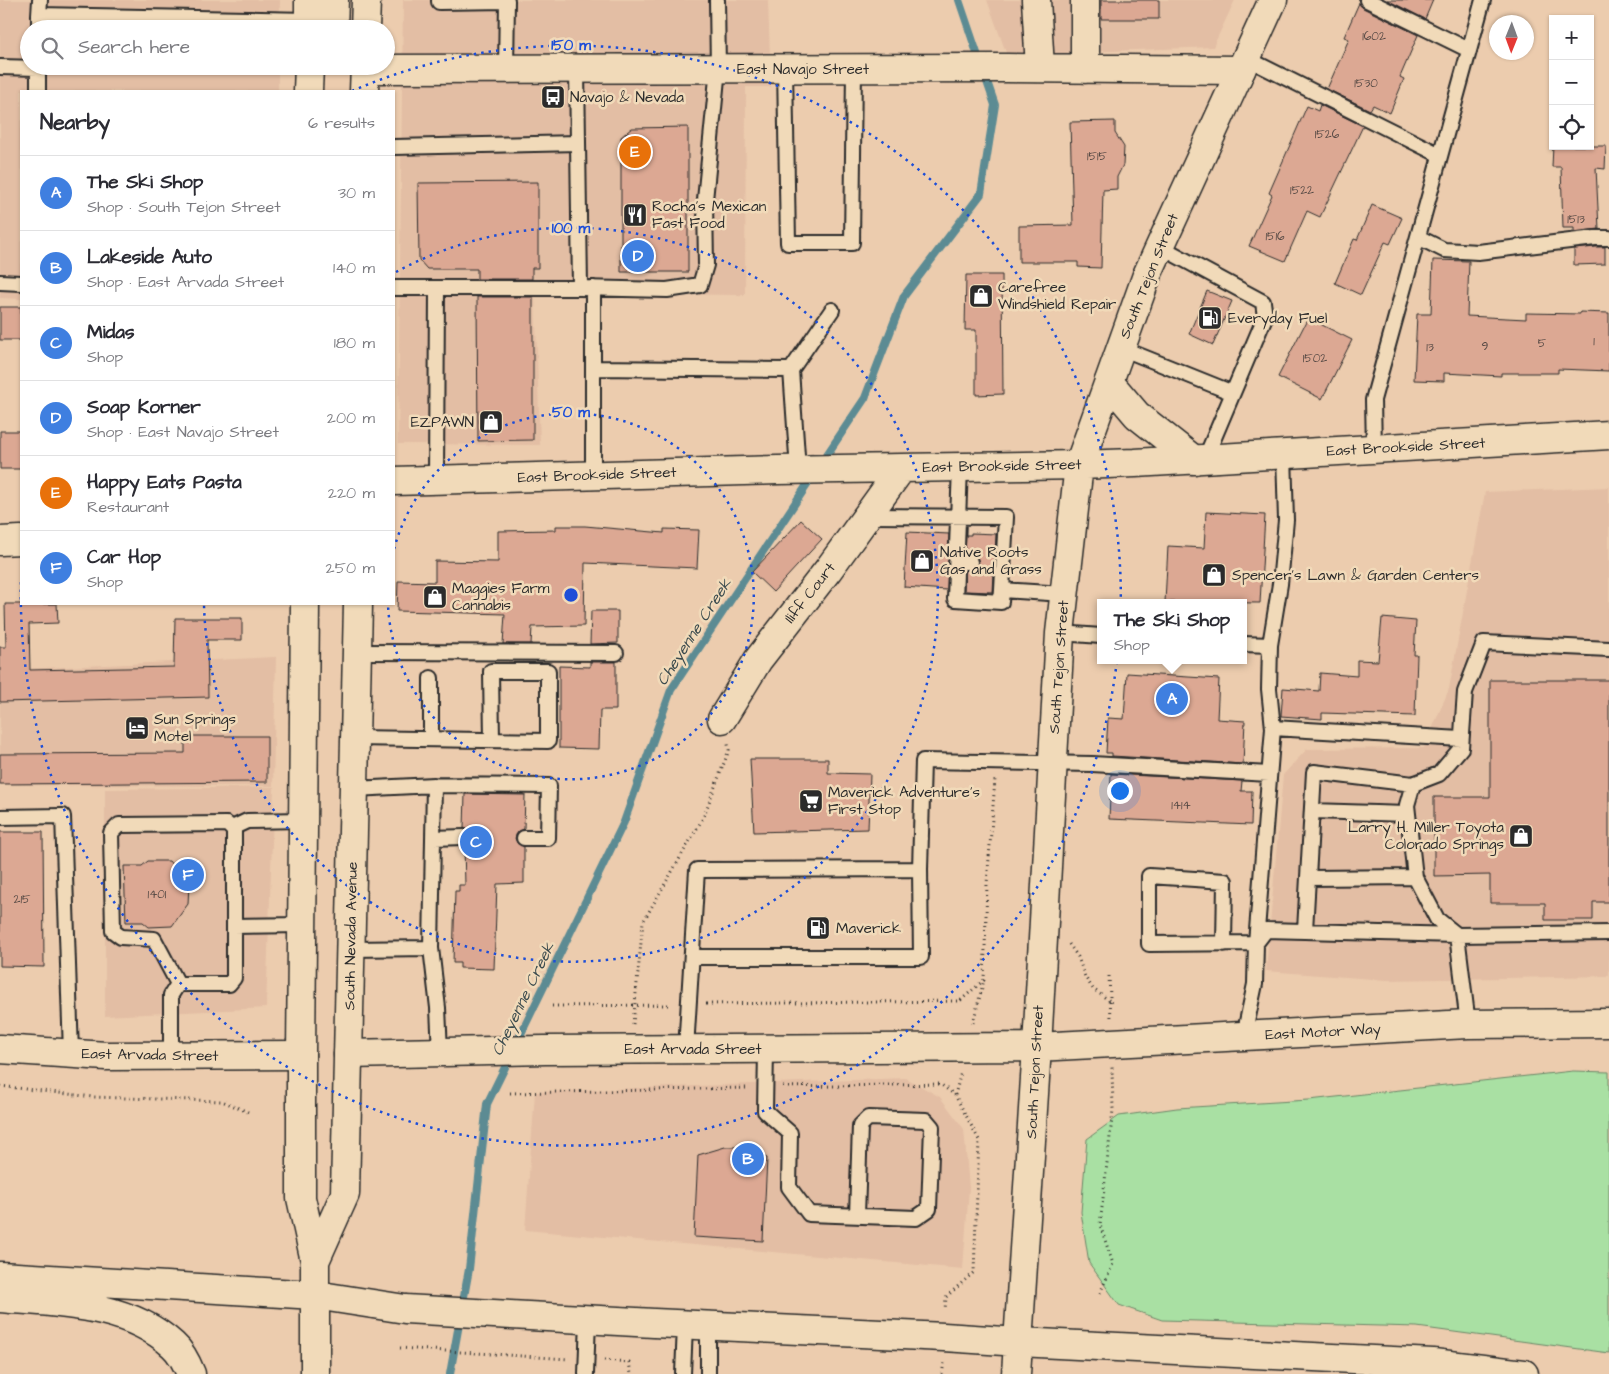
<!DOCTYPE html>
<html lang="en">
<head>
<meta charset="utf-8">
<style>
  :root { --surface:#fff; --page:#f2f2f3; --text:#2b2b33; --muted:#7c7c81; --line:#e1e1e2; --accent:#1a73e8 }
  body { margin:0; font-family:"Architects Daughter",sans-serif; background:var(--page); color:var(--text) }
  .controls { position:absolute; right:15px; top:15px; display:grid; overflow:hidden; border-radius:0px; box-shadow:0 1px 4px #0004 }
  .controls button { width:45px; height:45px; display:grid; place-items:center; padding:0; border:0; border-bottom:1px solid var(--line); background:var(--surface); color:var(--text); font:25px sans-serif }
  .compass { position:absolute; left:1489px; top:15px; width:45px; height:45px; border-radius:50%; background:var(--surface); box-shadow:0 1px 4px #0004; rotate:181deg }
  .you { position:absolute; left:1119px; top:790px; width:18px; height:18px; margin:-12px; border:4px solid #fff; border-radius:50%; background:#1a73e8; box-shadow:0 0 0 8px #1a73e833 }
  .badge { display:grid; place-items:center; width:32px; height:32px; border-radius:50%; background:var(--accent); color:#fff; font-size:16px; font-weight:700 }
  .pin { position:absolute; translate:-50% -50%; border:2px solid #fff; box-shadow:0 1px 5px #0006 }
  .popup { position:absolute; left:1097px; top:599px; width:150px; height:65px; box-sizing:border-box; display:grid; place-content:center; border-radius:0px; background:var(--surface); filter:drop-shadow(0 1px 4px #0005); font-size:16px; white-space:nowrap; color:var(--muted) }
  .popup b { font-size:19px; color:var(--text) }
  .popup::after { content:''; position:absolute; left:50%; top:100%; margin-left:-10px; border:10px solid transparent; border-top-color:var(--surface) }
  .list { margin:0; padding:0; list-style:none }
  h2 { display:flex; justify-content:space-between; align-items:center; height:65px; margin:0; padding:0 20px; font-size:21px }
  h2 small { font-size:16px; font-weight:400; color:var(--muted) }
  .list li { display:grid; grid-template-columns:32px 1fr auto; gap:15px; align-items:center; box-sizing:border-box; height:75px; padding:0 20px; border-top:1px solid var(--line) }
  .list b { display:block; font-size:19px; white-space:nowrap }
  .list p { margin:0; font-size:16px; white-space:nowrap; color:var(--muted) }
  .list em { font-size:16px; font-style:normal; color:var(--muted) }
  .icon { flex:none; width:28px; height:28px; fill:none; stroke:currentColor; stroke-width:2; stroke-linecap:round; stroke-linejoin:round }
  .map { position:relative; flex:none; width:1609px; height:1374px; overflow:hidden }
  .search { position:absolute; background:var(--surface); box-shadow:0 1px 4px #0004; left:20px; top:20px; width:375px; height:55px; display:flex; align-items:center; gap:12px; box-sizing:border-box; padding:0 18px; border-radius:28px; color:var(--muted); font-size:19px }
  .panel { position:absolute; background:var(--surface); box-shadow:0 1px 4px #0004; left:20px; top:90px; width:375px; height:515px; border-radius:0px }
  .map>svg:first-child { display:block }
  .built { fill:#e3bea4 }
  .green { fill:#a9e0a3; stroke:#6a8667 }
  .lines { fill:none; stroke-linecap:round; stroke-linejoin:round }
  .stream { stroke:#5c8b93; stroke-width:8 }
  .building { fill:#dca893; stroke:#2b2b2b }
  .lane-casing { stroke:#2b2b2b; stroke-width:18 }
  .street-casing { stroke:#2b2b2b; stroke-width:31 }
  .secondary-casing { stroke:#2b2b2b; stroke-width:31 }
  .highway-casing { stroke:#2b2b2b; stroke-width:31 }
  .path { stroke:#2b2b2b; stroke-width:3; stroke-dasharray:1 4; stroke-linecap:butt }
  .lane { stroke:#f1dab9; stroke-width:14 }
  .street { stroke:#f1dab9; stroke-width:28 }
  .secondary { stroke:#f1dab9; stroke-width:28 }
  .highway { stroke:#f1dab9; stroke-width:28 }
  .ring { fill:none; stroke:#1d4ed8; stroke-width:2.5; stroke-dasharray:2.5 5 }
  .labels { text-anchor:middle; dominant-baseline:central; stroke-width:5; stroke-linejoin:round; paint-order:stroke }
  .number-label { font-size:12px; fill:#574a45 }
  .street-label { font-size:15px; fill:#2b2b2b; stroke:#f1dab9 }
  .poi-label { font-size:15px; fill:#2b2b2b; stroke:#f1dab9; text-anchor:start }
  .water-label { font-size:16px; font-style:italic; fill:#3b4b4e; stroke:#f1dab9 }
  .centre { fill:#1d4ed8; stroke:#f1dab9; stroke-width:2.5 }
  .ring-label { font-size:15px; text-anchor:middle; font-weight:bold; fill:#1d4ed8; stroke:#f1dab9; stroke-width:5; stroke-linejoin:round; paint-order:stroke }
</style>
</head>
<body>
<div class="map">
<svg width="1609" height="1374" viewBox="0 0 1609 1374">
  <rect width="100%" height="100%" fill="#ecccae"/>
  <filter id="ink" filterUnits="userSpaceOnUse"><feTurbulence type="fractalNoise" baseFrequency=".02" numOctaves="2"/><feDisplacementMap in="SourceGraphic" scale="10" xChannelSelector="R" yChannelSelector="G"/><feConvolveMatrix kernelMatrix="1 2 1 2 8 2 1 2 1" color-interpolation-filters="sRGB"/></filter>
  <g filter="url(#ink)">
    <path class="built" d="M0,0H280L279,29H29V66H278V91H21V299L0,298Z
      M403,0H768L771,87H746L745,295L535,293L540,445L398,444Z
      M987,0H1235L1213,47L1007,55Z
      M1609,487V976L1386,980L1266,971L1283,775L1307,749L1424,748L1449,689L1485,492Z
      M276,657L273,786L0,785V670Z
      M274,787L266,1008L105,1016V789Z
      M906,1078L940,1097L964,1129L969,1188L963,1269L525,1230L535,1092Z"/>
    <path class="green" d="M1573,1071L1609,1072V1353L1417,1327L1162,1320L1119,1305L1089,1263L1081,1212L1087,1139L1119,1116L1177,1108L1309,1100Z"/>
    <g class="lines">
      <path class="stream" d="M959,0L980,62
        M822,462L865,398L904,296L981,194L995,105L984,73
        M516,1044L624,822L671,690L813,476
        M450,1374L469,1269L487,1104L510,1057"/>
    </g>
    <path class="building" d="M1101,0H1159V19H1101Z
      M1387,0H1433L1425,19Z
      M1359,3L1363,8L1418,35L1400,77L1404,79L1390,113L1373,105L1370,110L1327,89L1349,39L1344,37Z
      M1320,105L1363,126L1320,217L1307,211L1285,261L1249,246L1272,195L1269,193L1307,106L1318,111Z
      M1115,121V133L1124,147L1123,165L1117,177V189L1103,190L1101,268L1078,267V262H1019V226L1073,225L1070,122Z
      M688,127V272H621V137L632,128Z
      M1553,146H1606L1605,169L1596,168L1599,229L1574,232V228H1563L1561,167H1552Z
      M538,182V268H532V279H477V269H427L419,260L418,183Z
      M1372,205L1402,218L1390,244L1385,242L1361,295L1335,283L1354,239L1357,240Z
      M1596,247H1605V264L1574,265V249Z
      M1433,260L1469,261L1467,316L1526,319V313L1580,314V312L1609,313V371L1558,369V373H1501V376L1444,373V381L1414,380L1417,314H1431Z
      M966,275H1002L1003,394L976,395V330H965Z
      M1207,291L1232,301L1213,345L1189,334Z
      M477,297H533V440L478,441Z
      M0,307H21V340H0Z
      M1308,318L1352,340L1322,399L1278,377Z
      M0,431H21V469H0Z
      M1206,512L1265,515L1260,603L1165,602L1168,546L1204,548Z
      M801,520L822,539L773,592L752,572Z
      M556,526H585L664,533V529L699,530L697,568L585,563L584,626L532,627L531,644H503L505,614L397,611L398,581L435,582V561L498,562V531L556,530Z
      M907,532L949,534L947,590L904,587Z
      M971,533L996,534L993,592L964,591L965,571L975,569L979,562L975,555L965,553L966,535H971Z
      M5,604H57L58,623L29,624L30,670L174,667L175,618H242V640H207L208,697L0,702V647H6Z
      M591,611H618V643L590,644Z
      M1382,618L1416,621L1414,655H1417L1415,716L1322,713V719L1281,716L1283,688L1319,691L1320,673L1357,676V660L1378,661Z
      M590,662H616V710H600L599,749L559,748V666L590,667Z
      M1127,673L1219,679L1217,719L1245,721L1243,764L1112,756V753H1106L1108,718L1124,719Z
      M1490,680H1609V902H1593V920H1545V903H1490V875L1434,876V797H1490Z
      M185,736H267V782L0,784V754L185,753Z
      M750,759H828V773L870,774L868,829L754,832Z
      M1111,774L1242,781L1241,791H1252L1251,825L1109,819Z
      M465,794L525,795L524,829L519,831L515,838L517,843L524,847V883L497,884L494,969L460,968V963H453L455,891H459V885H465L464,846L469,844L473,837L471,832L464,828Z
      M0,832H43L44,967L0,966Z
      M148,861H169L189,884L188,904L172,926L149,927L143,922H126L124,866H142Z
      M725,1147H743L767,1158L763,1241L694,1237L698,1155Z"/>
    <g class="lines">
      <defs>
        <path id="lane" d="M439,0V2L507,1
          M1367,0L1469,50
          M39,15L40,0
          M39,29V15L309,20
          M1246,58L1440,155
          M0,67L38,68
          M785,68L788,243H852L854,69
          M506,69L507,0
          M577,69L580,288L667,290L700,285L706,265L705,200L718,68L717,0
          M38,91V66
          M394,147L578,143
          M1418,237L1444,250L1478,252L1595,238H1609
          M1159,246L1263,302L1265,317L1205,459
          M0,282L21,283
          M394,288H580
          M1121,348L1233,393
          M593,368L791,370L798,470
          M791,370L832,310
          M1374,449L1373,400L1483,0
          M1284,454L1286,520L1280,584L1270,645L1269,689L1273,728L1256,943L1266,930L1457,935L1609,933
          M960,467L955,599L1001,602L1002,590L1064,594
          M593,476V288
          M436,480L437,288
          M868,516L1006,517L1002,590
          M957,562H970
          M1060,633L1101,636
          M1243,644L1270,645
          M357,652L616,653
          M1273,728L1461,739
          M354,738L548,741V671H491L492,740
          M431,739V678
          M434,785L549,786L548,838H524
          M1312,811L1407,814
          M0,817L63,816L71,1053
          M232,828L247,821L303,820
          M433,838L464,837
          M1308,878L1415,877
          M234,926L303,925
          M1305,930L1314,772L1413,784
          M1224,944L1225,881L1149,876V944L1256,943L1255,984L1244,1036
          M431,948L438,1008L440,1052
          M350,949L431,948L434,785L354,789
          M692,957H921L920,869
          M1468,1024L1457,935L1437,919L1415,877L1407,805L1413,784L1439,774L1461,748L1465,692L1484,643L1609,649
          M686,1049L697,870L920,869L923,761L1092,764L1269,774
          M766,1049L765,1111L790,1133L789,1187L809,1214L916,1218L929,1209L932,1127L926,1120L868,1118L860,1126L857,1215
          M171,1055V995L178,984H229L234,978V831L227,824L119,825L111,833L113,931L121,937L154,939L178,984
          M586,1374L588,1320
          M683,1374L685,1325
          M708,1374V1326"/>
        <path id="street" d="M1036,0L1040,68
          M1085,0V69
          M365,69L1007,68L1241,70
          M1109,382L1137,415L1194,460
          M394,481L778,470L1079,465
          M0,541L21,540
          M722,719L758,660L828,570L901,469"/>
        <path id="secondary" d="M1079,465L1135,463L1609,435
          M0,1049L106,1056L301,1055
          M348,1054L545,1050L1037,1047L1468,1024L1609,1023
          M315,1295L405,1309L654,1323L944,1337L1019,1342
          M1016,1374L1037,1047L1060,633L1079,465L1147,275L1273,0"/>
        <path id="highway" d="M309,29V0
          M333,29L334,0
          M365,29L366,0
          M308,91L309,66
          M364,91L365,66
          M305,604L301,1055V1198L315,1261V1374
          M315,1261L345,1194L358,604
          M0,1276L315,1295
          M0,1298C58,1303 127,1303 173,1345C181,1352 187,1364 191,1374
          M1019,1342L1433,1363L1524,1374"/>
      </defs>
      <use href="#lane" class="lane-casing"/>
      <use href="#street" class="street-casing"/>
      <use href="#secondary" class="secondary-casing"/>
      <use href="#highway" class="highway-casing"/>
      <path class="path" d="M1069,944L1078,957L1085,977L1093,989L1110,1001
        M1109,976L1111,1018
        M706,1004L960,1001L984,980L987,884L995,780
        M552,1006L670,1005
        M973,1023L984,980
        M633,1024L643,922L703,818L729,750L728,744
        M0,1086L93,1097L222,1101L248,1112
        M783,1087L940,1084L955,1095L979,1140L974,1272L946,1297L945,1310
        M510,1093L747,1088
        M955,1095L961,1072
        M1100,1293L1113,1264L1100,1225L1113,1110L1112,1067
        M400,1348L568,1359
        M604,1360L629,1362L631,1374
        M942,1374L944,1363"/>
      <use href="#lane" class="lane"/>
      <use href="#street" class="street"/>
      <use href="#secondary" class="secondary"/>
      <use href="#highway" class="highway"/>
    </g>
  </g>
  <g class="ring">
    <path d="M394 549A183 183 0 1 1 388 605"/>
    <path d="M396 272A367 367 0 1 1 204 605"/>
    <path d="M352 91A550 550 0 1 1 21 581"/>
  </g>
  <defs>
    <symbol id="bus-square" viewBox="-11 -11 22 22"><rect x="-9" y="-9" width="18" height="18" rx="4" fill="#2b2b2b" stroke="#f1dab9"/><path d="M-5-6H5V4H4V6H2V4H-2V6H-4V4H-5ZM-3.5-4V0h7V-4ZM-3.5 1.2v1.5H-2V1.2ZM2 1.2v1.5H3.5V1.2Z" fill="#fff"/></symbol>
    <symbol id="restaurant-square" viewBox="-11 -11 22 22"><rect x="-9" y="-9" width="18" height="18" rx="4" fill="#2b2b2b" stroke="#f1dab9"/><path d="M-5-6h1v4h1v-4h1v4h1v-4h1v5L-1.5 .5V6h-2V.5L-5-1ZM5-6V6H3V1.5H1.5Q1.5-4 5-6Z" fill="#fff"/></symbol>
    <symbol id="shop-square" viewBox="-11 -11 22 22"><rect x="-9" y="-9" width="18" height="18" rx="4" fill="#2b2b2b" stroke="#f1dab9"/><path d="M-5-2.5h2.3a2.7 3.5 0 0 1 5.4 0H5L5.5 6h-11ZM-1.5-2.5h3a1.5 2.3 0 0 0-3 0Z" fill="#fff"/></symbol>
    <symbol id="fuel-square" viewBox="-11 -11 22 22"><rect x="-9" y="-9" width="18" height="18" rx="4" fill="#2b2b2b" stroke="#f1dab9"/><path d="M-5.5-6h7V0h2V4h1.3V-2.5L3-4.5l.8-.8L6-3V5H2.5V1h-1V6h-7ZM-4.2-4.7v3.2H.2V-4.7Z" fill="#fff"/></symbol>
    <symbol id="hotel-square" viewBox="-11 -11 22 22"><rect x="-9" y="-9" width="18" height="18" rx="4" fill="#2b2b2b" stroke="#f1dab9"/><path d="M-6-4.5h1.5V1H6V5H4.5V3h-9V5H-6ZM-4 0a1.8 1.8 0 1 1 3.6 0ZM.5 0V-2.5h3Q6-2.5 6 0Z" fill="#fff"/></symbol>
    <symbol id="supermarket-square" viewBox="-11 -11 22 22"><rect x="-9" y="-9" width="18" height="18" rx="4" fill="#2b2b2b" stroke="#f1dab9"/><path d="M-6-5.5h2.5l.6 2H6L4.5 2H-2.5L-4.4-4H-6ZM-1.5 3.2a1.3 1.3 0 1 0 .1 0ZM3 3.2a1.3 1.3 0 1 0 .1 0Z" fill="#fff"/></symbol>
  </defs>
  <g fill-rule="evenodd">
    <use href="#bus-square" x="539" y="83" width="28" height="28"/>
    <use href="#restaurant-square" x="621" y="201" width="28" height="28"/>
    <use href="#shop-square" x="967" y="282" width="28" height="28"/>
    <use href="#fuel-square" x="1196" y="304" width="28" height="28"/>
    <use href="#shop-square" x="477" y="408" width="28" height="28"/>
    <use href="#shop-square" x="908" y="547" width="28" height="28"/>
    <use href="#shop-square" x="1200" y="561" width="28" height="28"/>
    <use href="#shop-square" x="421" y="583" width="28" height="28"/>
    <use href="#hotel-square" x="123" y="714" width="28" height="28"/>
    <use href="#supermarket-square" x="797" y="787" width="28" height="28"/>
    <use href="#shop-square" x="1507" y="822" width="28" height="28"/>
    <use href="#fuel-square" x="804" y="914" width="28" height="28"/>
  </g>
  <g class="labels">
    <g class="number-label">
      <text x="1374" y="36">1602</text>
      <text x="1366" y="83">1530</text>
      <text x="1327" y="134">1526</text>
      <text x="1097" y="156">1515</text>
      <text x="1302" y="190">1522</text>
      <text x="1576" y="219">1513</text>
      <text x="1275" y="236">1516</text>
      <text x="1594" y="341">1</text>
      <text x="1542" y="343">5</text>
      <text x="1485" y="346">9</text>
      <text x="1430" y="347">13</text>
      <text x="1315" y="358">1502</text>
      <text x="1181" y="805">1414</text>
      <text x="157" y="894">1401</text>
      <text x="22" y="899">215</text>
    </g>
    <g class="street-label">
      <text x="803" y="69">East Navajo Street</text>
      <text transform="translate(1149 276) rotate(-68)">South Tejon Street</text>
      <text transform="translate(1406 447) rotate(-3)">East Brookside Street</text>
      <text transform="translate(1002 466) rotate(-1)">East Brookside Street</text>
      <text transform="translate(597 475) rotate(-2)">East Brookside Street</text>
      <text transform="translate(810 593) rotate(-52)">Iliff Court</text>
      <text transform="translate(1059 667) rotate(-86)">South Tejon Street</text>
      <text transform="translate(351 936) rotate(-89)">South Nevada Avenue</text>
      <text transform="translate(1323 1032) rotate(-3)">East Motor Way</text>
      <text x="693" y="1049">East Arvada Street</text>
      <text transform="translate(150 1055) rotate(1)">East Arvada Street</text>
      <text transform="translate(1035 1072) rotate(-87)">South Tejon Street</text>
    </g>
    <g class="poi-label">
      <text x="570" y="97">Navajo &amp; Nevada</text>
      <text x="652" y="206">Rocha's Mexican<tspan x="652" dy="17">Fast Food</tspan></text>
      <text x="998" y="287">Carefree<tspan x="998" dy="17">Windshield Repair</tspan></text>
      <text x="1228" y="318">Everyday Fuel</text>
      <text x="474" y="422" text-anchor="end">EZPAWN</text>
      <text x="940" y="552">Native Roots<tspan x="940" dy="17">Gas and Grass</tspan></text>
      <text x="1232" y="575">Spencer’s Lawn &amp; Garden Centers</text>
      <text x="452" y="588">Maggies Farm<tspan x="452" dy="17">Cannabis</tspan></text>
      <text x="154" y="719">Sun Springs<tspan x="154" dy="17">Motel</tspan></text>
      <text x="828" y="792">Maverick Adventure's<tspan x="828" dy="17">First Stop</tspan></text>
      <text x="1504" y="827" text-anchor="end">Larry H. Miller Toyota<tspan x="1504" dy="17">Colorado Springs</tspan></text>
      <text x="836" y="928">Maverick</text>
    </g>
    <g class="water-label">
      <text transform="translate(694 632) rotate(-57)">Cheyenne Creek</text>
      <text transform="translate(523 999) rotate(-64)">Cheyenne Creek</text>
    </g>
  </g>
  <circle cx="571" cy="595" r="8" class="centre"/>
  <g class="ring-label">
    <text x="571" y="50">150 m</text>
    <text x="571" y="233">100 m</text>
    <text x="571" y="417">50 m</text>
  </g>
</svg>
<div class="controls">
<button>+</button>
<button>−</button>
<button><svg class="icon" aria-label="locate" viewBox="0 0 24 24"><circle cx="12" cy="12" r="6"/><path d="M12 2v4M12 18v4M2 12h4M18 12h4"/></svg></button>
</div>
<svg class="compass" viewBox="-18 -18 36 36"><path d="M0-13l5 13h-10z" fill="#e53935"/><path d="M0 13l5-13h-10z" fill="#7c7c81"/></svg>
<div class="you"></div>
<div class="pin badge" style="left:1172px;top:699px;background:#3f7fe0">A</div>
<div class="popup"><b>The Ski Shop</b>Shop</div>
<div class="pin badge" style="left:748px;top:1159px;background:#3f7fe0">B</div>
<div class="pin badge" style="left:476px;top:842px;background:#3f7fe0">C</div>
<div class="pin badge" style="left:638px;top:256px;background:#3f7fe0">D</div>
<div class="pin badge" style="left:635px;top:152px;background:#e8710a">E</div>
<div class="pin badge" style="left:188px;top:875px;background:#3f7fe0">F</div>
<div class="search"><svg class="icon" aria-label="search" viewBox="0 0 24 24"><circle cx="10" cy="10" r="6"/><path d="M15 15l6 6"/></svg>Search here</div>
<section class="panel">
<h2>Nearby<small>6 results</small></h2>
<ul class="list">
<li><span class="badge" style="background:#3f7fe0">A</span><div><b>The Ski Shop</b><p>Shop · South Tejon Street</p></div><em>30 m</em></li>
<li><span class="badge" style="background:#3f7fe0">B</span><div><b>Lakeside Auto</b><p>Shop · East Arvada Street</p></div><em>140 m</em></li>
<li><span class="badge" style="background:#3f7fe0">C</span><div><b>Midas</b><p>Shop</p></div><em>180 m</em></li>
<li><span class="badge" style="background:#3f7fe0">D</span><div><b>Soap Korner</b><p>Shop · East Navajo Street</p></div><em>200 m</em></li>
<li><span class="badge" style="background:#e8710a">E</span><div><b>Happy Eats Pasta</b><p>Restaurant</p></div><em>220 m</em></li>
<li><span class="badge" style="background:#3f7fe0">F</span><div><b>Car Hop</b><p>Shop</p></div><em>250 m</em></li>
</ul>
</section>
</div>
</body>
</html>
